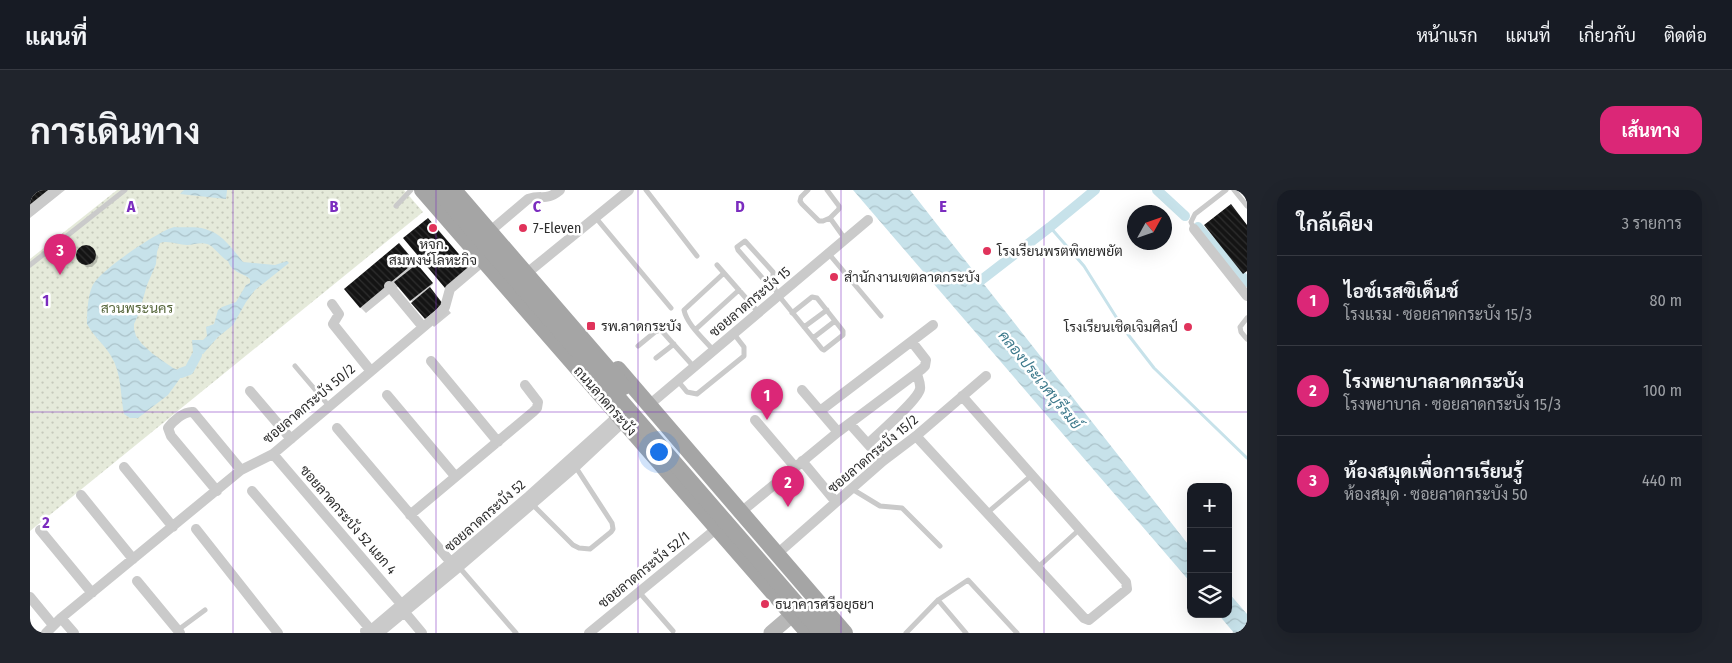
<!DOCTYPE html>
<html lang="th">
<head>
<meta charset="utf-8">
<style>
  :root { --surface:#171b24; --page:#20242c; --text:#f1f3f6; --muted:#9ea1a6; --line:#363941; --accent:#db2777 }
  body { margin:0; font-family:"Fira Sans Condensed",Sarabun,sans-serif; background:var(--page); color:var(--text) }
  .controls { position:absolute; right:15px; bottom:15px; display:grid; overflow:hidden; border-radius:10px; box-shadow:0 5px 20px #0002 }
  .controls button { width:45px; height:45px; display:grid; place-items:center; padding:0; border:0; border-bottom:1px solid var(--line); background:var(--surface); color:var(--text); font:25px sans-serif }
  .compass { position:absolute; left:1097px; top:15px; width:45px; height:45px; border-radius:50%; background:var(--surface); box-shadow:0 5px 20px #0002; rotate:50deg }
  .you { position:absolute; left:628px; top:261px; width:18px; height:18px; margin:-12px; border:4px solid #fff; border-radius:50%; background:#1a73e8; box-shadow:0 0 0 8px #1a73e833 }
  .badge { display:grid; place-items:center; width:32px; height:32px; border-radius:50%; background:var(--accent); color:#fff; font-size:16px; font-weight:700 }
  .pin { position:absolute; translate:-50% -41px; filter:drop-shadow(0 1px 2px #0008) }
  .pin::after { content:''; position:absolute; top:26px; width:18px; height:15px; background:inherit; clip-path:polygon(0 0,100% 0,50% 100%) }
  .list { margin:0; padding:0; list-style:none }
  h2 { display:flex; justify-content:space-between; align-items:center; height:65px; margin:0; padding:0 20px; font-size:21px }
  h2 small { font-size:16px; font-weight:400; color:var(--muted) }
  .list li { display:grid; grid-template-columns:32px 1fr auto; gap:15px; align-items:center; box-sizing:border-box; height:90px; padding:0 20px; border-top:1px solid var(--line) }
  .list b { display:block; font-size:19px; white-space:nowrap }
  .list p { margin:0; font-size:16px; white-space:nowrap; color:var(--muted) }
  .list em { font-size:16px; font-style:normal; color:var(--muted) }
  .icon { flex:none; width:28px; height:28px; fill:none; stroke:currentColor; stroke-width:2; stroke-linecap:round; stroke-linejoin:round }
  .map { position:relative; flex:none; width:1217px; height:443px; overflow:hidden; border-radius:15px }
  header { display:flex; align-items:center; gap:30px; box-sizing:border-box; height:70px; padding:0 25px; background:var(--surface); border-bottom:1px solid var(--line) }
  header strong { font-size:24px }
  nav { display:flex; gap:28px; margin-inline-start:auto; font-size:18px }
  .intro { display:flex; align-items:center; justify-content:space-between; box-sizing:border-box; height:120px; padding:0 30px }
  h1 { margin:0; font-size:35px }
  .button { padding:12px 22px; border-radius:15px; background:var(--accent); color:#fff; font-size:18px; font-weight:700 }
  main { display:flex; gap:30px; padding:0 30px }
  aside { flex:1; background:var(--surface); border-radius:15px; box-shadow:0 5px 20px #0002 }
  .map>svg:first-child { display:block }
  .park { fill:url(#park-dots) }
  .water { fill:url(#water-waves) }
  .shadow { fill:#0003 }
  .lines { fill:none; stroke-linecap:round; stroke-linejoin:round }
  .stream { stroke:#c7e2ea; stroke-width:3 }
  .canal { stroke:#c7e2ea; stroke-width:10 }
  .building { fill:url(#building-back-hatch) }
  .lane { stroke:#cacaca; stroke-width:5 }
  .street { stroke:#cacaca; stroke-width:10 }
  .secondary { stroke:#b7b7b7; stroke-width:15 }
  .primary { stroke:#a5a5a5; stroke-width:16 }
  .primary-bridge { stroke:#a5a5a5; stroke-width:16 }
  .grid { fill:none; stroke:#7b2cbf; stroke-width:1; stroke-opacity:0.55 }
  .poi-dot { fill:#e0335b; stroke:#fff; stroke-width:2 }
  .labels { text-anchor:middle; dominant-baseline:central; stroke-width:5; stroke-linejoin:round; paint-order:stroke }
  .poi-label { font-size:14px; fill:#2d2d2d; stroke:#fff; text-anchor:start }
  .street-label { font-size:14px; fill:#2d2d2d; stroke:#fff }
  .park-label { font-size:14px; fill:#57673c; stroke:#fff }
  .water-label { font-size:15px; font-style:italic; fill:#3e7a8c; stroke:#fff }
  .grid-label { font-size:16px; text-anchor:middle; font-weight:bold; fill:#7b2cbf; stroke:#fff; stroke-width:5; stroke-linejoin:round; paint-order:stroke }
</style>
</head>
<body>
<header>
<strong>แผนที่</strong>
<nav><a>หน้าแรก</a><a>แผนที่</a><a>เกี่ยวกับ</a><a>ติดต่อ</a></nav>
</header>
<div class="intro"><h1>การเดินทาง</h1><a class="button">เส้นทาง</a></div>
<main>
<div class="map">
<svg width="1217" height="443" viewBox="0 0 1217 443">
  <defs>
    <pattern id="park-dots" width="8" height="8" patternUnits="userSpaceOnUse" patternTransform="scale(1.25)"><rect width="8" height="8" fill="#e5eada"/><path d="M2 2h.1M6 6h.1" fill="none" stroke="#c5c9bb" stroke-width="1.8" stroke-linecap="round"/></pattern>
    <pattern id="water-waves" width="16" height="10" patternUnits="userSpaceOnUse" patternTransform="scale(1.25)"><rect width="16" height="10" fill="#c7e2ea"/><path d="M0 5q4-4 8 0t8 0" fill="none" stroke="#abc2c9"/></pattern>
    <pattern id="building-back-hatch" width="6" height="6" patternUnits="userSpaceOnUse" patternTransform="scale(1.25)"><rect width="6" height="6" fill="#141414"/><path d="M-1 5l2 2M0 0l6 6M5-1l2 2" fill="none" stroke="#2e2e2e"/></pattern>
  </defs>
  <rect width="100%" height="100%" fill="#fff"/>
  <path class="park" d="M87,0H374L393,22L0,341V69Z"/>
  <path class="water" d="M154,0H197L196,9L150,4Z
    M823,0H880L1161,358V393Z
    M144,37C154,38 166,36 175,39C192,43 203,60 213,72L245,75L257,71L259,73L225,100L216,112L203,135L188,147L173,164L167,165L163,162L162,150H173L177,146L176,137L184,134L188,120L192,117L206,112L216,95L220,93V89C212,82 202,83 198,71C190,67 183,55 177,54C171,52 163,55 157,55C149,55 138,50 130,53L127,62L126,74L117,95L109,123L104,134V139L106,146L112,154L123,164L143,178L148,180L151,183V187L138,205L108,228H100L94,224C90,204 92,184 81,166C75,155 63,146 57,134C57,123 58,102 64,93C74,78 127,42 144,37Z
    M1198,402L1217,424V443H1204L1188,424H1198Z"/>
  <path class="shadow" d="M0,0H35L0,28Z
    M53,56L59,57L68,66L67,72L62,77H56L47,67L48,61Z
    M375,60L403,94L399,98L421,123L404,137L369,96L336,123L330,117Z"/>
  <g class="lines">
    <path class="stream" d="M1020,37L1054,76L1093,138L1124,178L1217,268"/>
    <path class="canal" d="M1127,0L1155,26
      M1168,37L1217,92
      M941,98L1020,37L1065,0
      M151,183L159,180L167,165"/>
  </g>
  <path class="building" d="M0,0H22L0,18Z
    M1201,14L1217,35V81L1213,84L1174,35Z
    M398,28L440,77L415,98L373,48Z
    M369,53L385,72L330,118L314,99Z
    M46 65a10 10 0 1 1 20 0a10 10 0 1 1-20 0Z
    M387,74L403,93L380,111L364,92Z
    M400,97L413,114L395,129L381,113Z"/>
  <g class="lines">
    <path class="lane" d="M616,0L667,66
      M778,0L771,7L770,11L772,14L789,31H793L800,28
      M797,0L809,16V19L800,28L815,49
      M1204,0L1217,16
      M366,16L381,0
      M566,28L641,118
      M1164,39L1161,32L1165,24L1196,0
      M799,64L851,126
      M0,75L95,0
      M687,75L729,123
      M740,91L743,87V82L715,51L707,57L708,60L735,91L736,93L740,91L749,106L792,159L794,160L813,145V141L787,108L782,107L762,123
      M1217,128L1210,137L1211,142L1217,149
      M774,137L797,120
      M666,139L709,100
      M783,148L805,131
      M608,156L625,142L631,140L664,177
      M684,161C675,150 657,135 654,120L694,83
      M626,168L644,154
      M265,176L299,216
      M648,191L657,202L667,204L714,166V157L704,144
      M822,299L850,316L872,318L910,356
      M502,312L505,317L543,355L549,358L560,359L581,342L583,339L582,333L545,276
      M957,323L1002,285
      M429,377L486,443
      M1008,377L1050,339
      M609,402L643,441
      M908,410L936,443
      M148,440L175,420
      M876,443L908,410L938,390L987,443"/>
    <path class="street" d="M0,21L26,0
      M465,37L498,9C513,4 515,12 530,0
      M1164,39L1217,106
      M502,79L599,0
      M359,96L393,137
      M302,114L309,124L303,134L340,180
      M401,171L468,252
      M772,200L808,242
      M220,201L261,249
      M357,205L425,286
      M619,215L838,30
      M790,221L903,135
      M725,230L765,277
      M820,234L853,271
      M307,238L424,376
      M886,246L1054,428L1059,430L1097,399L1096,392L932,206
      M839,253C848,244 888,210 890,199C891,194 888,188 887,184
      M243,264L372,415L377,425L392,443
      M772,271L806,312
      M94,277L143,337
      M187,301L141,246L138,238C143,231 154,221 163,222L211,280
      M222,301L341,440
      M51,305L103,369
      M711,322L808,242L892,179L895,176L896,170L882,152
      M380,325L503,222L507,218L508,212L495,195
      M166,339L248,443
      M10,340L62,403
      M747,364L853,271L886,246L956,186
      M107,391L150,443
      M0,407L23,435
      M31,428L44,443
      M335,441L341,440L499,306L588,226
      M16,443L31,428L211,280L243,264L410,123L415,117L420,99L453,71
      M349,443L429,377L545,277L593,232
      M559,443L686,339"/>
    <path class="secondary" d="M741,443L762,425"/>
    <path class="primary" d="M392,0L778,443
      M588,179L815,443"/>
    <path class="primary-bridge" d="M408,0L792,443
      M424,0L594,197
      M788,422L806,443"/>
  </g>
  <path class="grid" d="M203,0V443M406,0V443M608,0V443M811,0V443M1014,0V443M0,222H1217"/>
  <g class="poi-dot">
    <circle cx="403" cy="38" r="5"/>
    <circle cx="493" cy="38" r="5"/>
    <circle cx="957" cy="61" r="5"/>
    <circle cx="804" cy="87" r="5"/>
    <rect x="556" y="131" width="10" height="10" rx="2.5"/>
    <circle cx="1158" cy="137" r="5"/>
    <circle cx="735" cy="414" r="5"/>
  </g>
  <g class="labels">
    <g class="poi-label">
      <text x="503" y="38">7-Eleven</text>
      <text x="403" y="54" text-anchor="middle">หจก.<tspan x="403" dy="16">สมพงษ์โลหะกิจ</tspan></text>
      <text x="967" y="61">โรงเรียนพรตพิทยพยัต</text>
      <text x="814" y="87">สำนักงานเขตลาดกระบัง</text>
      <text x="571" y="136">รพ.ลาดกระบัง</text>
      <text x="1148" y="137" text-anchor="end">โรงเรียนเชิดเจิมศิลป์</text>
      <text x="745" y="414">ธนาคารศรีอยุธยา</text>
    </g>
    <g class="street-label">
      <text transform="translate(720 112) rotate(-40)">ซอยลาดกระบัง 15</text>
      <text transform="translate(575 211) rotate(49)">ถนนลาดกระบัง</text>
      <text transform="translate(279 214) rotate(-40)">ซอยลาดกระบัง 50/2</text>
      <text transform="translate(843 264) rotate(-40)">ซอยลาดกระบัง 15/2</text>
      <text transform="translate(455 326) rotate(-41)">ซอยลาดกระบัง 52</text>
      <text transform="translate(318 330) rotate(49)">ซอยลาดกระบัง 52 แยก 4</text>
      <text transform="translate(614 380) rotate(-39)">ซอยลาดกระบัง 52/1</text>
    </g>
    <g class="park-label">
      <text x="107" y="118">สวนพระนคร</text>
    </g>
    <g class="water-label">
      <text transform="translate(1010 190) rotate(51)">คลองประเวศบุรีรมย์</text>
    </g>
  </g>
  <g class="grid-label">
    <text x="101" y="22">A</text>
    <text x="304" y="22">B</text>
    <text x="507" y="22">C</text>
    <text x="710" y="22">D</text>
    <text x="913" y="22">E</text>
    <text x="16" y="116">1</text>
    <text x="16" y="338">2</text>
  </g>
</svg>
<div class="controls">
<button>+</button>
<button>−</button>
<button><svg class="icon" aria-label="layers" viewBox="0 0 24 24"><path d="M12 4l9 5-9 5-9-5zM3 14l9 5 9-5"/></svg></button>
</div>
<svg class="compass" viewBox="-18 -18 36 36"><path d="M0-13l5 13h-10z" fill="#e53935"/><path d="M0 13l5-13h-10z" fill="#9ea1a6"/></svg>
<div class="you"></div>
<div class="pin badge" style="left:737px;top:230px">1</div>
<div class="pin badge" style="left:758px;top:317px">2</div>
<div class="pin badge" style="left:30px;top:85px">3</div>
</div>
<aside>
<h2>ใกล้เคียง<small>3 รายการ</small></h2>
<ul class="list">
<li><span class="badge">1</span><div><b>ไอช์เรสซิเด็นช์</b><p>โรงแรม · ซอยลาดกระบัง 15/3</p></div><em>80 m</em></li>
<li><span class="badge">2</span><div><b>โรงพยาบาลลาดกระบัง</b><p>โรงพยาบาล · ซอยลาดกระบัง 15/3</p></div><em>100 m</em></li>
<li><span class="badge">3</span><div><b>ห้องสมุดเพื่อการเรียนรู้</b><p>ห้องสมุด · ซอยลาดกระบัง 50</p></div><em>440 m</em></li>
</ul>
</aside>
</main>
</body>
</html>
